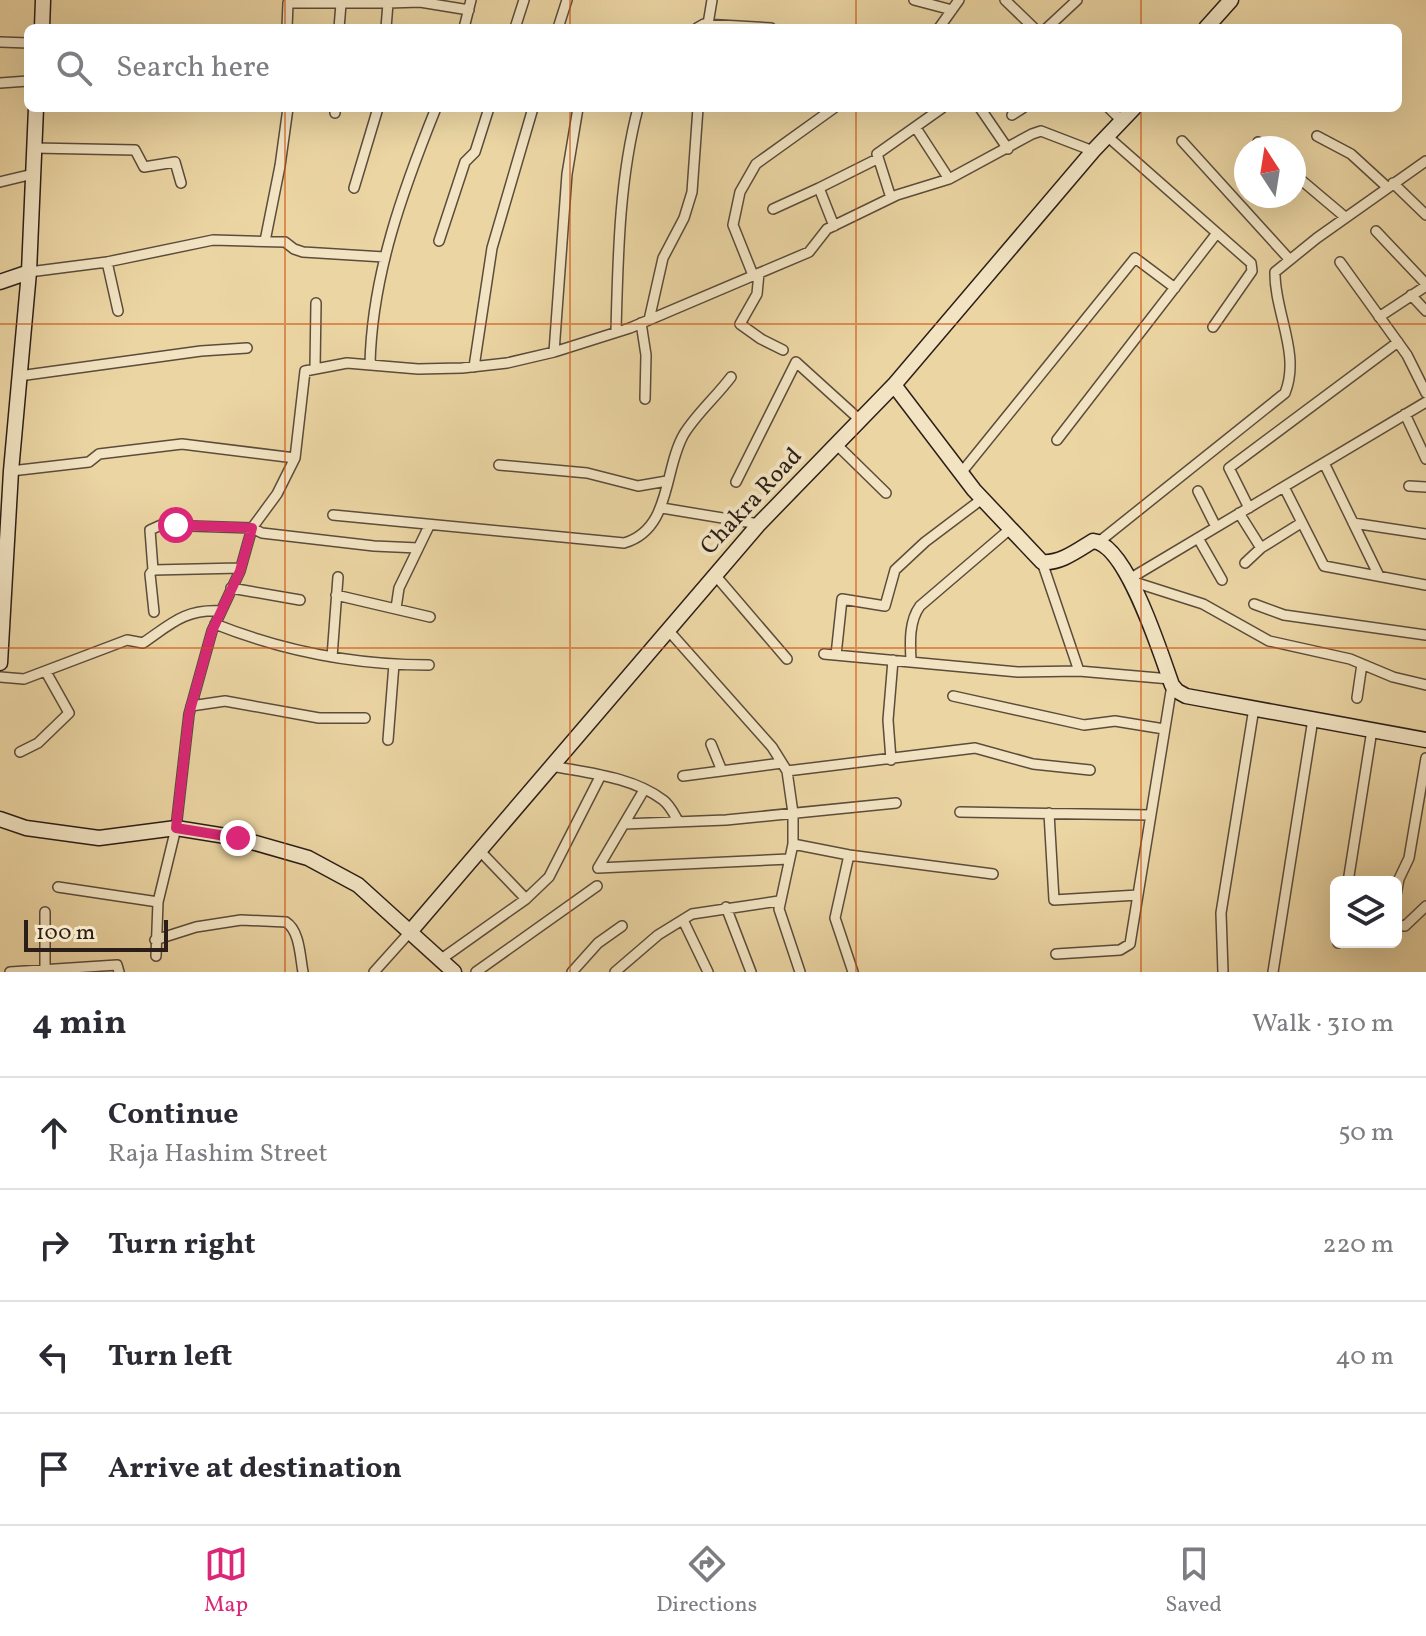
<!DOCTYPE html>
<html lang="en">
<head>
<meta charset="utf-8">
<style>
  :root { --surface:#fff; --page:#f7f7f7; --text:#2b2b33; --muted:#7c7c81; --line:#e1e1e2; --accent:#db2777 }
  body { margin:0; font-family:Vollkorn,serif; background:var(--page); color:var(--text) }
  .controls { position:absolute; right:24px; bottom:24px; display:grid; overflow:hidden; border-radius:12px; box-shadow:0 8px 32px #0002 }
  .controls button { width:72px; height:72px; display:grid; place-items:center; padding:0; border:0; border-bottom:2px solid var(--line); background:var(--surface); color:var(--text); font:40px sans-serif }
  .compass { position:absolute; left:1234px; top:136px; width:72px; height:72px; border-radius:50%; background:var(--surface); box-shadow:0 8px 32px #0002; rotate:348deg }
  .scale { position:absolute; left:24px; bottom:20px; width:144px; box-sizing:border-box; padding-left:8px; border:4px solid #2b1e18; border-top:0; font-size:22px; line-height:28px; white-space:nowrap; color:#2b1e18; -webkit-text-stroke:6px #f2e4c3; paint-order:stroke }
  .stop { position:absolute; width:24px; height:24px; margin:-18px; border:6px solid #db2777; border-radius:50%; background:#fff }
  .stop.end { background:#db2777; border-color:#fff; box-shadow:0 2px 8px #0008 }
  .list { margin:0; padding:0; list-style:none }
  h2 { display:flex; justify-content:space-between; align-items:center; height:104px; margin:0; padding:0 32px; font-size:34px }
  h2 small { font-size:26px; font-weight:400; color:var(--muted) }
  .list li { display:grid; grid-template-columns:52px 1fr auto; gap:24px; align-items:center; box-sizing:border-box; height:112px; padding:0 32px; border-top:2px solid var(--line) }
  .list b { display:block; font-size:30px; white-space:nowrap }
  .list p { margin:0; font-size:26px; white-space:nowrap; color:var(--muted) }
  .list em { font-size:26px; font-style:normal; color:var(--muted) }
  .icon { flex:none; width:44px; height:44px; fill:none; stroke:currentColor; stroke-width:2; stroke-linecap:round; stroke-linejoin:round }
  .map { position:relative; flex:none; width:1426px; height:972px; overflow:hidden }
  .search { position:absolute; background:var(--surface); box-shadow:0 8px 32px #0002; left:24px; right:24px; top:24px; height:88px; display:flex; align-items:center; gap:20px; box-sizing:border-box; padding:0 28px; border-radius:12px; color:var(--muted); font-size:30px }
  .sheet { height:552px; background:var(--surface) }
  nav { display:flex; justify-content:space-around; align-items:center; box-sizing:border-box; height:112px; border-top:2px solid var(--line); background:var(--surface); font-size:22px; color:var(--muted) }
  nav a { display:grid; justify-items:center; gap:4px }
  nav .on { color:var(--accent) }
  .map>svg:first-child { display:block }
  .lines { fill:none; stroke-linecap:round; stroke-linejoin:round }
  .street-casing { stroke:#5b4c3b; stroke-width:12 }
  .secondary-casing { stroke:#2b1e18; stroke-width:17 }
  .street { stroke:#f2e4c3; stroke-width:9 }
  .secondary { stroke:#f2e4c3; stroke-width:14 }
  .route { stroke:#db2777; stroke-width:10 }
  .grid { fill:none; stroke:#cc500e; stroke-width:2; stroke-opacity:0.55 }
  .labels { text-anchor:middle; dominant-baseline:central; stroke-width:8; stroke-linejoin:round; paint-order:stroke }
  .street-label { font-size:24px; fill:#2b1e18; stroke:#f2e4c3 }
</style>
</head>
<body>
<div class="map">
<svg width="1426" height="972" viewBox="0 0 1426 972">
  <rect width="100%" height="100%" fill="#ebd5a3"/>
  <filter id="stains"><feTurbulence type="fractalNoise" baseFrequency=".0025" numOctaves="4"/><feColorMatrix values="0 0 0 0 .2 0 0 0 0 .09 0 0 0 0 .02 0 0 0 .5 -.17"/></filter>
  <radialGradient id="worn" r=".72"><stop offset=".6" stop-color="#630" stop-opacity="0"/><stop offset="1" stop-color="#630" stop-opacity=".3"/></radialGradient>
  <g class="lines">
    <defs>
      <path id="street" d="M914,0L952,10
        M1005,0L1034,28
        M388,3L420,2L469,10
        M708,24L712,0
        M287,28L288,3H388L386,28
        M339,28L341,4
        M464,28L471,0
        M515,28L524,0
        M558,28L567,0
        M697,28L704,24L771,28
        M939,28L959,0
        M1047,28L1077,0
        M0,42L28,43
        M0,83L28,81
        M980,108L1008,149
        M1109,108L1122,121
        M335,113V108
        M1012,115L1023,108
        M916,128L949,179
        M1107,136L1251,263L1252,271L1213,327
        M1317,136L1351,154L1387,187
        M1182,141L1290,260
        M1258,142L1267,148
        M34,148L135,150L144,167L175,162L181,183
        M1294,174L1345,217
        M0,182L33,174
        M1393,183L1426,215
        M354,188L378,108
        M891,198L877,154L942,108
        M773,209L819,188
        M834,226L819,188L877,159
        M1376,231L1426,284
        M265,241L280,166L288,108
        M439,241L465,162L475,152L489,108
        M107,262L118,311
        M1340,262L1407,355L1426,393
        M29,272L107,262L213,240L285,242L294,249L303,252L384,257
        M759,273L757,294L740,324L761,339L783,350
        M753,275L733,225L740,192L756,164L834,108
        M1411,295L1426,311
        M1379,317L1426,286
        M649,320L663,258L684,218L692,192L698,108
        M641,323L646,355L645,399
        M616,331C618,257 619,180 638,108
        M554,352L567,174L578,108
        M370,364C372,275 403,190 436,108
        M474,367L492,248L533,108
        M315,368L316,303
        M19,376L201,351L247,348
        M1426,402L1136,575L1131,581L1203,604L1269,641L1350,659L1393,677L1426,685
        M1405,414L1426,459
        M1057,440L1217,233
        M836,444L886,493
        M1324,463L1379,576
        M499,465L587,473L638,486L667,481
        M11,471L89,462L99,454L182,444L295,458
        M961,473L1135,258L1175,288
        M736,482L796,362L860,420
        M1409,486L1426,487
        M1284,487L1324,566L1426,585
        M1198,491L1216,527
        M662,508L759,524
        M1249,508L1229,468L1398,342
        M1239,513L1261,548
        M333,515L624,543C672,529 663,470 684,434C697,413 716,397 731,377
        M1353,523L1426,534
        M1198,538L1222,580
        M1100,541L1285,393C1301,354 1274,311 1275,272L1317,238L1426,161
        M1042,562L1079,671L1170,679
        M1245,563L1261,548L1301,523
        M153,570L240,568
        M715,575L787,659
        M231,588L300,600
        M336,595L430,617
        M1254,604L1284,615L1426,635
        M396,608L399,588L429,526
        M154,612L150,574L153,570L150,530L161,525L252,528L262,533L374,546L418,548
        M215,624C283,651 356,665 429,665
        M668,630L772,747L787,771L793,813V844L779,909L800,972
        M824,654L1018,672L1079,671
        M836,655L842,599L885,606L895,570L925,542L982,499
        M332,657L338,577
        M911,660C910,642 909,621 920,606L1010,529
        M0,677L24,679L127,640L143,643C172,623 185,609 221,611
        M953,696L1084,725L1115,721L1164,729
        M1357,698L1362,664
        M191,706L225,701L319,718H365
        M388,740L394,664
        M711,744L722,771
        M20,752L38,743L69,713L46,672
        M891,760L888,720L893,660
        M552,766C588,773 633,777 663,800C670,805 674,814 678,821
        M787,771L975,748L1033,764L1090,770
        M683,776L782,763
        M960,812L1151,815
        M1049,813L1054,900L1138,895
        M624,824L726,820L896,803
        M793,844L849,855L993,874
        M479,850L526,899
        M849,855L835,918L853,972
        M598,868L789,859
        M598,868L644,790
        M1348,882L1372,730
        M58,887L158,902
        M1396,895L1399,879L1409,858L1426,758
        M726,907L751,972
        M683,920L708,972
        M1396,925L1405,926L1426,906
        M155,940L196,927L241,920L286,922C300,931 300,957 303,972
        M1338,943V942
        M1056,954L1120,950L1130,944L1172,685
        M156,956L158,902L176,828L189,714L212,631L240,571L252,528L277,494L295,458L305,371L347,363L418,369L462,368L507,363L554,352L630,328L809,252L827,229L897,195L949,179L1032,134L1041,131L1093,151
        M440,960L526,899L549,877L601,775
        M45,970V912
        M10,972L117,965L119,972
        M374,972L409,933
        M476,972L597,886
        M572,972L598,943L622,926
        M615,972L658,935L692,914L779,901
        M1223,972L1221,913L1254,708
        M1273,972L1313,719"/>
      <path id="secondary" d="M42,28L43,0
        M1206,28L1231,0
        M0,282L29,272
        M894,385L974,490L1042,562C1060,564 1078,550 1093,541C1127,544 1161,655 1172,685L1177,691L1186,696L1426,740
        M0,663L11,471L29,272L36,108
        M0,819L26,828L99,838L176,828L238,838L308,858L358,885L454,972
        M409,933L759,524L894,385L1093,151L1134,108"/>
    </defs>
    <use href="#street" class="street-casing"/>
    <use href="#secondary" class="secondary-casing"/>
    <use href="#street" class="street"/>
    <use href="#secondary" class="secondary"/>
  </g>
  <g class="lines">
    <path class="route" d="M176,525L252,528L240,571L212,631L189,714L176,828L238,838"/>
  </g>
  <path class="grid" d="M285,0V28M570,0V28M856,0V28M1141,0V28M285,108V972M570,108V972M856,108V972M1141,108V972M0,324H1426M0,648H1426"/>
  <g class="labels">
    <g class="street-label">
      <text transform="translate(752 502) rotate(-47)">Chakra Road</text>
    </g>
  </g>
  <rect width="100%" height="100%" filter="url(#stains)"/>
  <rect width="100%" height="100%" fill="url(#worn)"/>
</svg>
<div class="controls">
<button><svg class="icon" aria-label="layers" viewBox="0 0 24 24"><path d="M12 4l9 5-9 5-9-5zM3 14l9 5 9-5"/></svg></button>
</div>
<svg class="compass" viewBox="-18 -18 36 36"><path d="M0-13l5 13h-10z" fill="#e53935"/><path d="M0 13l5-13h-10z" fill="#7c7c81"/></svg>
<div class="scale">100 m</div>
<div class="stop" style="left:176px;top:525px"></div>
<div class="stop end" style="left:238px;top:838px"></div>
<div class="search"><svg class="icon" aria-label="search" viewBox="0 0 24 24"><circle cx="10" cy="10" r="6"/><path d="M15 15l6 6"/></svg>Search here</div>
</div>
<section class="sheet">
<h2>4 min<small>Walk · 310 m</small></h2>
<ul class="list">
<li><svg class="icon" aria-label="ahead" viewBox="0 0 24 24"><path d="M12 20V5M6 11l6-6 6 6"/></svg><div><b>Continue</b><p>Raja Hashim Street</p></div><em>50 m</em></li>
<li><svg class="icon" aria-label="right" viewBox="0 0 24 24"><path d="M7 20v-9h11M14 6l5 5-5 5"/></svg><div><b>Turn right</b></div><em>220 m</em></li>
<li><svg class="icon" aria-label="left" viewBox="0 0 24 24"><path d="M17 20v-9H6M10 6l-5 5 5 5"/></svg><div><b>Turn left</b></div><em>40 m</em></li>
<li><svg class="icon" aria-label="arrive" viewBox="0 0 24 24"><path d="M6 21V4h12l-3 4 3 4H6"/></svg><div><b>Arrive at destination</b></div></li>
</ul>
</section>
<nav>
<a class="on"><svg class="icon" aria-label="map" viewBox="0 0 24 24"><path d="M3 6l6-2 6 2 6-2v14l-6 2-6-2-6 2zM9 4v14M15 6v14"/></svg>Map</a>
<a><svg class="icon" aria-label="directions" viewBox="0 0 24 24"><path d="M12 3l9 9-9 9-9-9zM9 14v-3h6M13 9l2 2-2 2"/></svg>Directions</a>
<a><svg class="icon" aria-label="saved" viewBox="0 0 24 24"><path d="M7 4h10v16l-5-4-5 4z"/></svg>Saved</a>
</nav>
</body>
</html>
